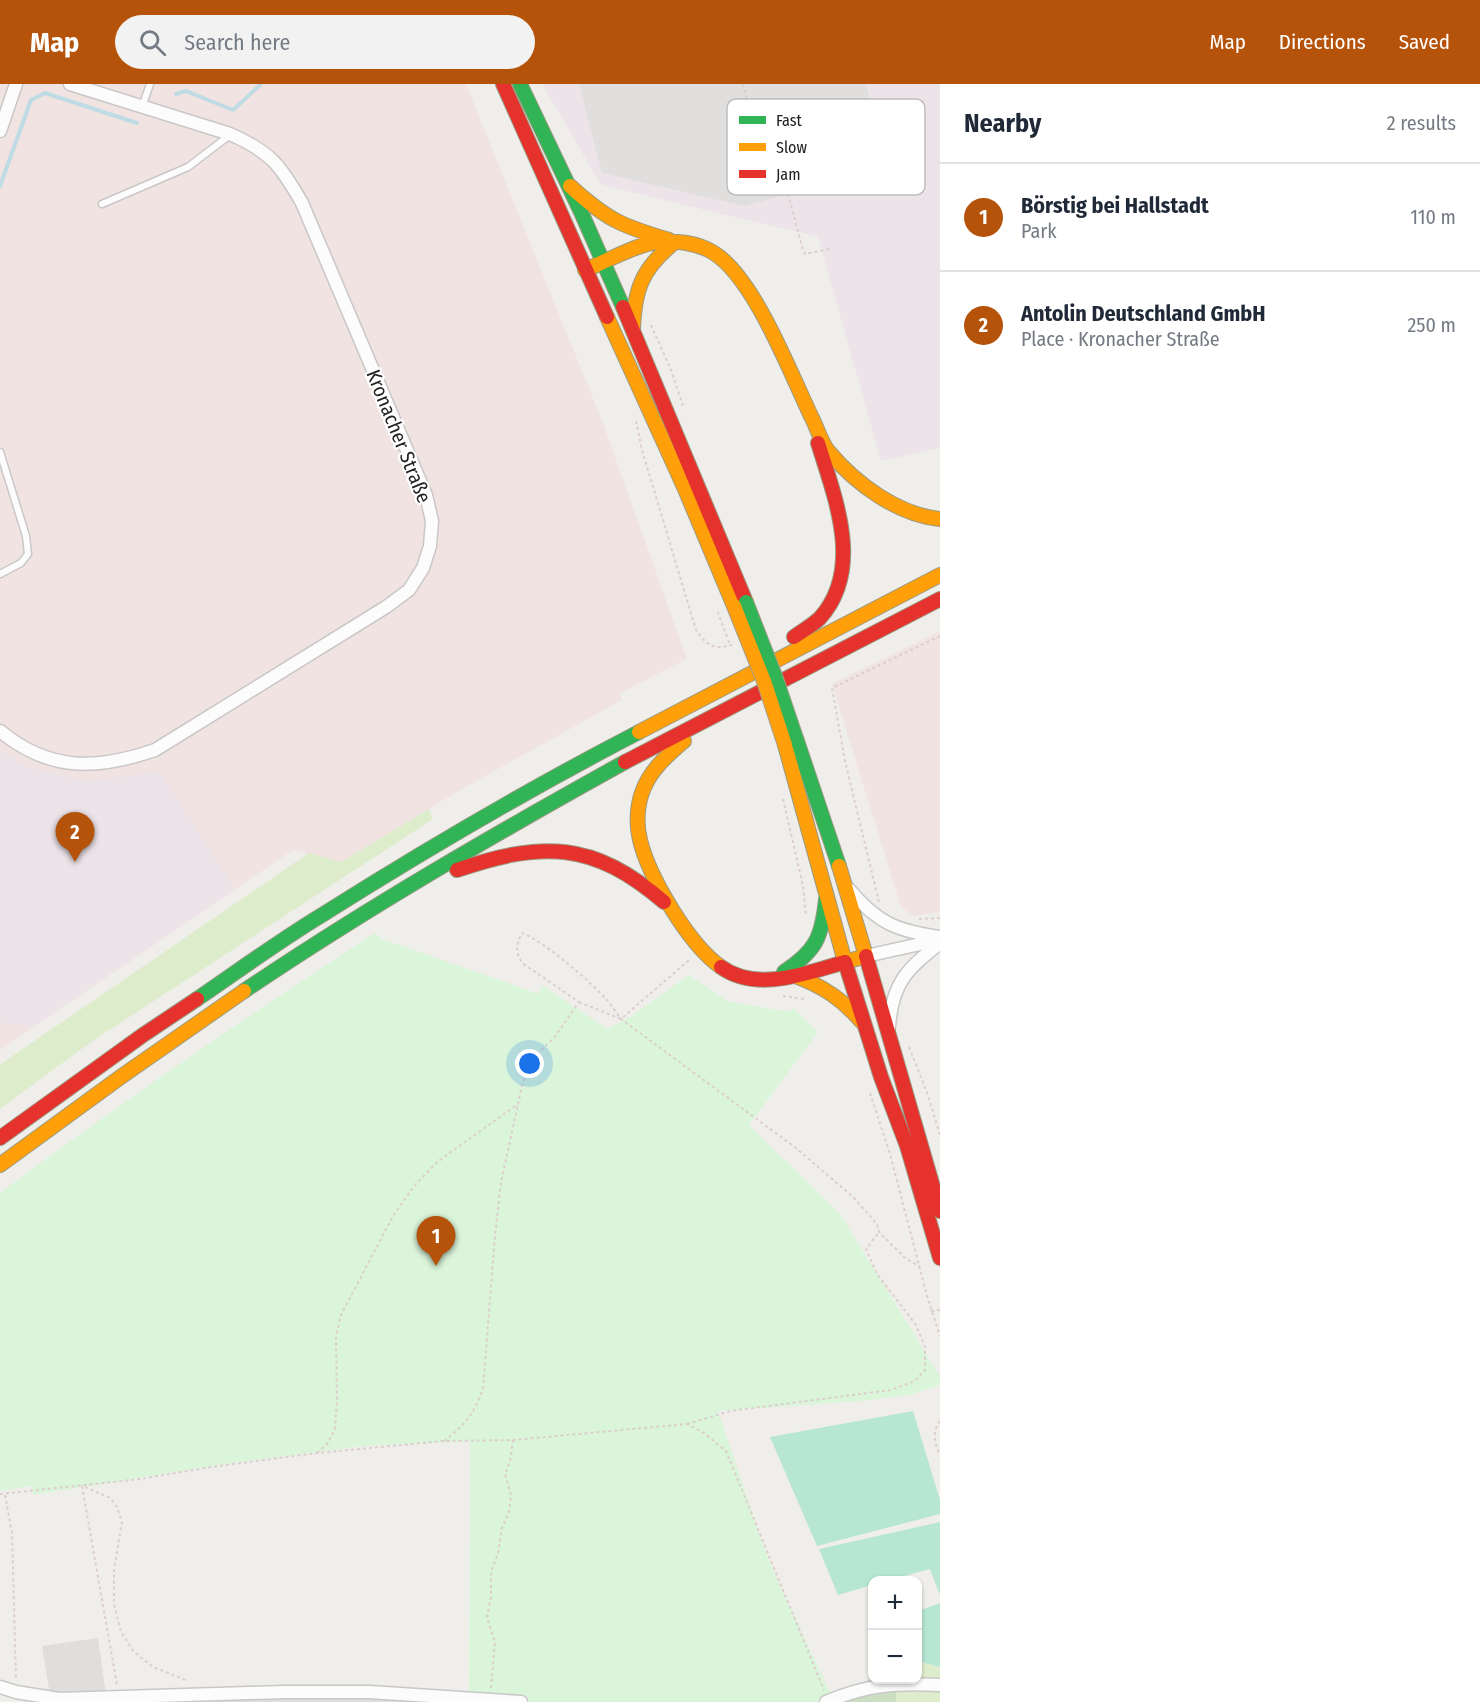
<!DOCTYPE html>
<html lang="en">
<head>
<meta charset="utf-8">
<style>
  :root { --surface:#fff; --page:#f2f2f3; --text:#1f2937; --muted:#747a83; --line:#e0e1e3; --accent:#b45309 }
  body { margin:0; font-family:"Fira Sans Condensed",sans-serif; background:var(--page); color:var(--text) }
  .controls { position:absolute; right:18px; bottom:18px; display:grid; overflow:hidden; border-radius:12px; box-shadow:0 2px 4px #0004 }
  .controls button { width:54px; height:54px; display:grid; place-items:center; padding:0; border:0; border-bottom:2px solid var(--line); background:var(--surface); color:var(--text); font:30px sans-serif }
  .you { position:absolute; left:530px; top:980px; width:21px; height:21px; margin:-15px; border:4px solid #fff; border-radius:50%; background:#1a73e8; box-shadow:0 0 0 9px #1a73e833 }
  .badge { display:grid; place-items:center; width:39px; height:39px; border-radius:50%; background:var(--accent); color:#fff; font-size:20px; font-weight:700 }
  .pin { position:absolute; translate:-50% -50px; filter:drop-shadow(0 2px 3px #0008) }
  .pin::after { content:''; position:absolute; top:32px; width:21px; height:18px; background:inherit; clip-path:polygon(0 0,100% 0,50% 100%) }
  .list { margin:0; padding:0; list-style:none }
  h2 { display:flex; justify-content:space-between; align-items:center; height:78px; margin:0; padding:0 24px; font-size:26px }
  h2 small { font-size:20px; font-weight:400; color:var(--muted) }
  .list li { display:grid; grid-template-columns:39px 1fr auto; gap:18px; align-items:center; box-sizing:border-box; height:108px; padding:0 24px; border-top:2px solid var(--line) }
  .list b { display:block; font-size:22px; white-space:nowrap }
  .list p { margin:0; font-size:20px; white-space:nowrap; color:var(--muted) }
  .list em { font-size:20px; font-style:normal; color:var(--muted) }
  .icon { flex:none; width:33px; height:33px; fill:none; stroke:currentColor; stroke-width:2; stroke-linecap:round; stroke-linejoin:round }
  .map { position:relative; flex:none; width:940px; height:1618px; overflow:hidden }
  header { display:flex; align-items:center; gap:36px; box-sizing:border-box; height:84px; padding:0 30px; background:var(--accent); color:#fff }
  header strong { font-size:28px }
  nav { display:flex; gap:33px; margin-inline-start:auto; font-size:21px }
  .search { width:420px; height:54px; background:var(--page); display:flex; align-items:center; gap:15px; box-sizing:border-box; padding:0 21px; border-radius:33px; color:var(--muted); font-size:22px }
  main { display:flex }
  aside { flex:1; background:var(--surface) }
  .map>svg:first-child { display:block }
  .residential { fill:#dfdedc }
  .commercial { fill:#f1e3e1 }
  .industrial { fill:#ede4e9 }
  .grass { fill:#ddeccb }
  .forest { fill:#cbdec1 }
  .park { fill:#daf5da }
  .pitch { fill:#b7e6d2 }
  .parking { fill:#e0dfde }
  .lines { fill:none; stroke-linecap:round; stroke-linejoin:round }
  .stream { stroke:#bfdbe3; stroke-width:4 }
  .lane-casing { stroke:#c9c8c7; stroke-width:9 }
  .street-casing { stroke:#c9c8c7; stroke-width:15 }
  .fast-casing { stroke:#999a82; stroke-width:16 }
  .slow-casing { stroke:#999a82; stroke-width:16 }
  .jam-casing { stroke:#999a82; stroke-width:16 }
  .path { stroke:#dccecd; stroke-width:2; stroke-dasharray:3 3; stroke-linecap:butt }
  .lane { stroke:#fdfcfc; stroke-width:6 }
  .street { stroke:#fdfcfc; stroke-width:12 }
  .fast { stroke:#30b455; stroke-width:14 }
  .slow { stroke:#ff9f0a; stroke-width:14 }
  .jam { stroke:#e5322d; stroke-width:14 }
  .fast-bridge-casing { stroke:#a79c86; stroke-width:16; stroke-linecap:butt }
  .slow-bridge-casing { stroke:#a79c86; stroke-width:16; stroke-linecap:butt }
  .fast-bridge { stroke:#30b455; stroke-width:14 }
  .slow-bridge { stroke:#ff9f0a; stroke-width:14 }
  .labels { text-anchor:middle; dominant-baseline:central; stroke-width:4.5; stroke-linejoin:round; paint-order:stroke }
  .street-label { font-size:20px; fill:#222; stroke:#fff }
  .key { fill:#fff; stroke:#bdbdbd; stroke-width:1.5 }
  .key-label { font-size:16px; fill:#222 }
</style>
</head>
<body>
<header>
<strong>Map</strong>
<div class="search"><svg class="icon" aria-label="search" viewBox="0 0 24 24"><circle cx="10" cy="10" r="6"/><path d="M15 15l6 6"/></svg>Search here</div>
<nav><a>Map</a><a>Directions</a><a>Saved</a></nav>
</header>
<main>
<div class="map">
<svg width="940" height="1618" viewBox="0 0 940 1618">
  <rect width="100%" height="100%" fill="#f0eeeb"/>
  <path class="residential" d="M98,1554L107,1618H51L42,1562Z
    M269,1614L390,1615L438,1618H147Z"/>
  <path class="commercial" d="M0,0H466L603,339L687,575L620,609L622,616L455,709L341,778L293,766L0,966Z
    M940,547V828L913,832L901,823L832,600Z"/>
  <path class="industrial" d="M542,0H940V364L881,377L818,153L601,101Z
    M0,664L24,682L84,697L160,688L235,805L33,943L0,939Z"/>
  <path class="grass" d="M429,725L433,735L91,958L0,1025V981L11,973L309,769L341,778Z
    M918,1577L940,1583V1599L918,1596Z
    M896,1607L940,1608V1618H896Z"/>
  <path class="forest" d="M896,1607V1618H844L855,1614Z"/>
  <path class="park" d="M375,849L382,855L539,910L542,901L607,945L630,933L689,891L727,917L789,928L793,924L818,948L749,1041L840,1130L940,1292V1301L909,1311L861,1317L718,1327L763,1461L780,1502L831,1610L826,1618H475L469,1609L470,1357L364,1362L225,1380L33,1411L32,1402L0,1407V1109C122,1018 247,932 375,849Z"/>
  <path class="pitch" d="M913,1327L940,1416V1430L817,1462L770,1353Z
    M940,1438V1511L930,1485L889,1496H872V1501L838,1511L819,1465Z
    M940,1519V1583L918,1577V1527Z"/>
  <path class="parking" d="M579,0H866L883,67L789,92L793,109L744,122L602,89Z"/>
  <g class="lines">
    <path class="stream" d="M176,10L186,7L233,26L261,0
      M0,102L31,16L45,9L137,39"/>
    <defs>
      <path id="lane" d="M142,23L150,0
        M102,120L188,83L230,51
        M0,368L26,452L28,470L21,479L0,490"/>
      <path id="street" d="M0,47L16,0
        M0,647C50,688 97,686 155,666L386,523L409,506L423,484L430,462L432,437L426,411L302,119C281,82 271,68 230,50L70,0
        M849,805C877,839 897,847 940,853
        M866,872L938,856
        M889,943C892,899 907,885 940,859
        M0,1603L16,1608L59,1615L283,1608H370L521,1618
        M826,1618C869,1600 894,1599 940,1601"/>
      <path id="fast" d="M520,0L581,128L623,223
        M797,657L839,782
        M784,888C816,867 822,853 826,815
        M244,907C367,824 495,750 625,678
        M197,915C238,887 279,857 322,831C425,766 531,704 639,648"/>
      <path id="slow" d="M570,102C607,136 622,142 669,156
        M585,186C605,178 637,160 657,158C676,156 698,159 714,169C754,194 790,288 811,332C817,343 821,359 829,368C856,400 898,431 940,435
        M607,233L685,405L734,522
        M633,247C634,206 642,184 675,158
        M639,648L940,491
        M684,657C668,671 651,685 643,706C637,721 636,740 640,756C649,793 689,861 721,883
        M785,661L845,878L866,872L839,782
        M795,892C823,902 843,916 862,938
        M0,1081L122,992L244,907"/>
      <path id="jam" d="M503,0L607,233
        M623,223L746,518
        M794,553C802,547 813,541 820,534C864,485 835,414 818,359
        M625,678L940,515
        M457,786C543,757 593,757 664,818
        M866,872L940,1127
        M845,878L881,993L907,1062L940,1174
        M721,883C757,909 806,889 845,878
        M0,1054L143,951L197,915"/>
    </defs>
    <use href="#lane" class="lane-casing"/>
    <use href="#street" class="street-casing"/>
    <use href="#fast" class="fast-casing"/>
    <use href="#slow" class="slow-casing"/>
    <use href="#jam" class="jam-casing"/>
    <path class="path" d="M743,0L774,116
      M788,110L803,166L805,170L829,165
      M651,241L671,286L683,322
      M636,337L642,366L696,546C707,562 715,567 734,560
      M719,528L718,529L730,561
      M783,715L803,802L806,832
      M879,818L845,677L832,604L940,552
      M919,835L940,834
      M783,912L804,915
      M579,918L621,935L689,876
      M909,963L928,1011L940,1051
      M870,1009L890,1070L927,1212L940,1252
      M931,1227L940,1226
      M940,1337C932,1348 934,1359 940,1371
      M687,1340L730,1327L891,1306L915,1297L925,1286V1263L916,1241L877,1190L866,1165L879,1148
      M444,1357C466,1340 473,1331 483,1305L495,1151L501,1098L518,1020
      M317,1369L328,1359L335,1345L337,1318L336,1252L341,1231L393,1132L415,1101L437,1078L518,1020L522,1001L530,982L539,968L554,954L579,918L522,879C515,867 516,861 522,849C544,857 591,898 607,916C612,921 616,929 621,935L796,1064L852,1112L877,1140L879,1148L904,1173L920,1183
      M82,1402L117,1601
      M85,1403L110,1414L117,1423L122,1438L114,1486V1520L121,1548L134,1568L153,1583L188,1597
      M0,1410L141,1395L211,1383L317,1369L444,1357L513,1356L687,1340L704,1349L726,1367L824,1606
      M5,1411L12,1449L16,1596
      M491,1604L495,1558L487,1534L491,1513V1488L498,1469L502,1444L509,1428L511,1411L505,1390L510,1377L513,1356"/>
    <use href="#lane" class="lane"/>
    <use href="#street" class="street"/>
    <use href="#fast" class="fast"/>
    <use href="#slow" class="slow"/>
    <use href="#jam" class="jam"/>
    <defs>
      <path id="fast-bridge" d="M746,518L775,592L797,657"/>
      <path id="slow-bridge" d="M734,522L764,597L785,661"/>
    </defs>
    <use href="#fast-bridge" class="fast-bridge-casing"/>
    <use href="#slow-bridge" class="slow-bridge-casing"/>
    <use href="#fast-bridge" class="fast-bridge"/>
    <use href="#slow-bridge" class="slow-bridge"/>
  </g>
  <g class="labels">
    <g class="street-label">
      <text transform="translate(399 352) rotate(68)">Kronacher Straße</text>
    </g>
  </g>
  <rect x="727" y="15" width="198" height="96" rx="9" class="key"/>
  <rect x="739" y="32" width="27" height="8" fill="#30b455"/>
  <rect x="739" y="59" width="27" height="8" fill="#ff9f0a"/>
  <rect x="739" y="86" width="27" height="8" fill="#e5322d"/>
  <g class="key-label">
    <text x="776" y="42">Fast</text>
    <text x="776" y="69">Slow</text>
    <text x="776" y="96">Jam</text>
  </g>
</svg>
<div class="controls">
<button>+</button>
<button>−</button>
</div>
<div class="you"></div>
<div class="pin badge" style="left:436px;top:1182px">1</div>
<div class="pin badge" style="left:75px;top:778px">2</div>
</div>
<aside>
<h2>Nearby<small>2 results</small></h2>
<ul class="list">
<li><span class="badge">1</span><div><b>Börstig bei Hallstadt</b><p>Park</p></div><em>110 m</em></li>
<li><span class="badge">2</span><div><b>Antolin Deutschland GmbH</b><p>Place · Kronacher Straße</p></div><em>250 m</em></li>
</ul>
</aside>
</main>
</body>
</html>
